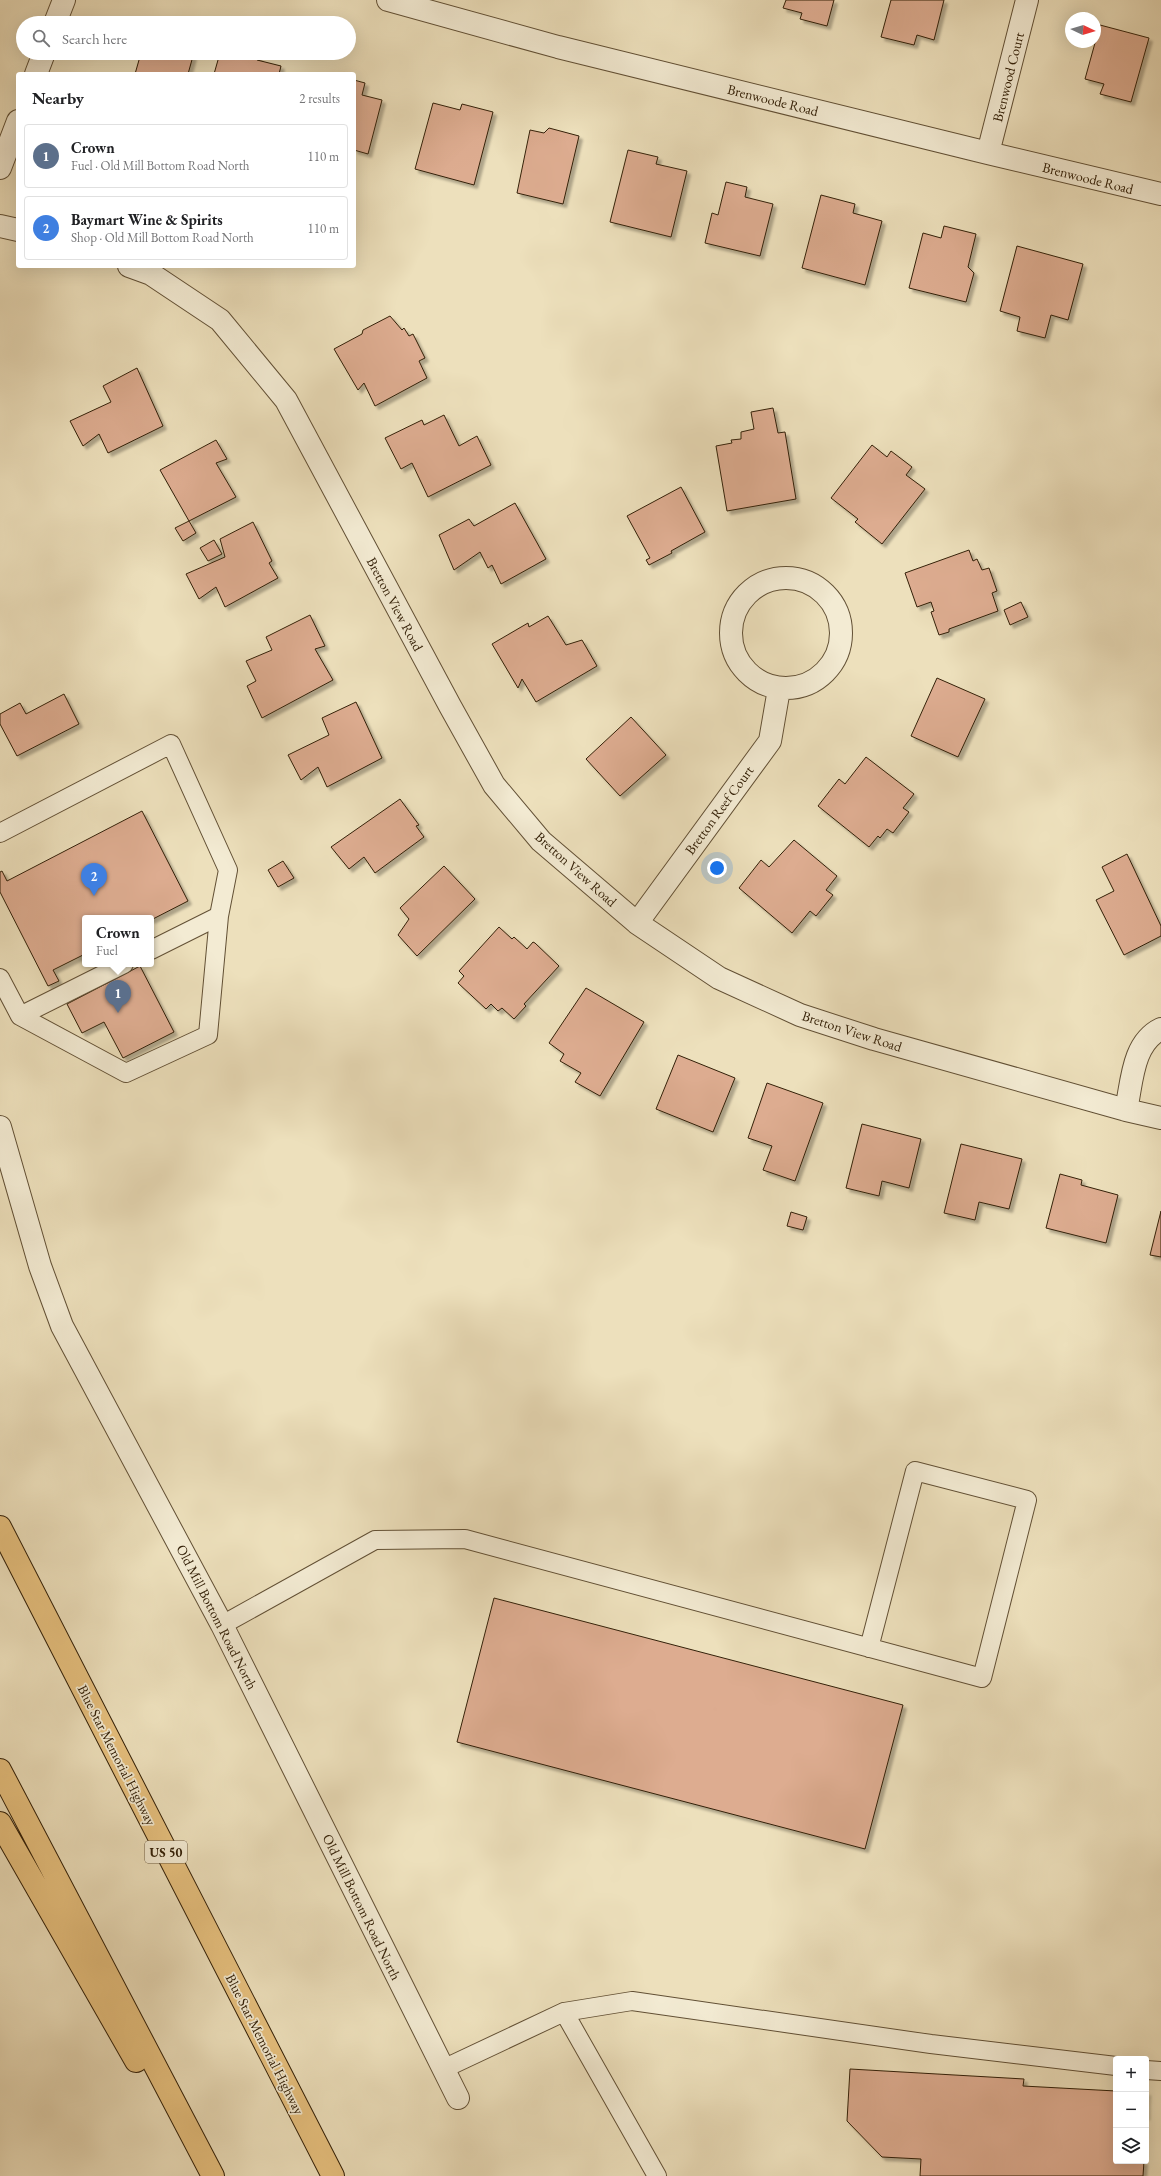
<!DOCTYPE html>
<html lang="en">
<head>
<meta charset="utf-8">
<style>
  :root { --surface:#fff; --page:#f2f2f2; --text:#202124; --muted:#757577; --line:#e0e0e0; --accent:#1a73e8 }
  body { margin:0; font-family:"EB Garamond",serif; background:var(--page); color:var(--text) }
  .controls { position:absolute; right:12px; bottom:12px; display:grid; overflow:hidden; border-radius:4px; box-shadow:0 4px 16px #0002 }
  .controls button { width:36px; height:36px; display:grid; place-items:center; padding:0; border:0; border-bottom:1px solid var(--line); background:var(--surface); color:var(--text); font:20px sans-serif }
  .compass { position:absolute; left:1065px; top:12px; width:36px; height:36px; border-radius:50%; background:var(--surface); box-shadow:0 4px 16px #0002; rotate:94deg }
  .you { position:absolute; left:717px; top:868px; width:14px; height:14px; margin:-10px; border:3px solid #fff; border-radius:50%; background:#1a73e8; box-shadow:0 0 0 6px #1a73e833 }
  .badge { display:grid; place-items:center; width:26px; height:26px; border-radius:50%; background:var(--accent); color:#fff; font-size:13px; font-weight:700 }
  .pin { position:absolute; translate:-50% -33px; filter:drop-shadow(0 1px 2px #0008) }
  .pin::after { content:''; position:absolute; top:21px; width:14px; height:12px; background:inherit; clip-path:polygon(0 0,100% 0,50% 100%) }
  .popup { position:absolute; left:82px; top:915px; width:72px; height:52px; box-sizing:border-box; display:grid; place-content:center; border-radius:4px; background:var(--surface); filter:drop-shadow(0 1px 3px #0005); font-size:13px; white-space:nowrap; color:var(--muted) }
  .popup b { font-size:15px; color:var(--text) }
  .popup::after { content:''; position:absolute; left:50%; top:100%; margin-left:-8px; border:8px solid transparent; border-top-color:var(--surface) }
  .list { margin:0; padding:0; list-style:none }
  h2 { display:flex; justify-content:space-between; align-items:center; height:52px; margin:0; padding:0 16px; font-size:17px }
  h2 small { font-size:13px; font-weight:400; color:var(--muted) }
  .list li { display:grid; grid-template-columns:26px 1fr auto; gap:12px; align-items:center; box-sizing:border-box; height:64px; margin:0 8px 8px; padding:0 8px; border:1px solid var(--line); border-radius:4px }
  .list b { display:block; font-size:15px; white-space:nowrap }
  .list p { margin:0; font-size:13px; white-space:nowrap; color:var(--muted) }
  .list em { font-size:13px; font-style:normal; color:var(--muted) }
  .icon { flex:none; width:22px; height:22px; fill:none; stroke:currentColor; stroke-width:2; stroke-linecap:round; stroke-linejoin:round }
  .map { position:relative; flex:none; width:1161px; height:2176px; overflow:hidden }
  .search { position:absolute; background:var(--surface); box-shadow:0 4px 16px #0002; left:16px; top:16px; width:340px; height:44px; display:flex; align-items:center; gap:10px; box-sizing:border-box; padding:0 14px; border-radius:22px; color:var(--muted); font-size:15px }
  .panel { position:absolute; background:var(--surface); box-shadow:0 4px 16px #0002; left:16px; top:72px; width:340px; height:196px; border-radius:4px }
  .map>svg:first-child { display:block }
  .building { fill:#ddac90; stroke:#332008; filter:url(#shadow) }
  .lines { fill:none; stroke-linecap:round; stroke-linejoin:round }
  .service-casing { stroke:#625035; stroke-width:20 }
  .minor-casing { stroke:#625035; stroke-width:24 }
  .motorway-casing { stroke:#332008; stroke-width:24 }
  .service { stroke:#f3ebd3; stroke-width:18 }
  .minor { stroke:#f3ebd3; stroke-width:22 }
  .motorway { stroke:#e6c07e; stroke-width:22 }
  .labels { text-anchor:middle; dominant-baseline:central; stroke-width:3.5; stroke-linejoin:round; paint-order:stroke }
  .shield { fill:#f3ebd3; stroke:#6d5d45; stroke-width:1 }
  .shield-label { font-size:13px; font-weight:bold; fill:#332008 }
  .street-label { font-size:14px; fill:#332008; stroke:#f3ebd3 }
</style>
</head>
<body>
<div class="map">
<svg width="1161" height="2176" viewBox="0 0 1161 2176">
  <defs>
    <filter id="shadow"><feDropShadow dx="3.5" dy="3.5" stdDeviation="1" flood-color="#0004"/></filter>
  </defs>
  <rect width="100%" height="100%" fill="#ede0bc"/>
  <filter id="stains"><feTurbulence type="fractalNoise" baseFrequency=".005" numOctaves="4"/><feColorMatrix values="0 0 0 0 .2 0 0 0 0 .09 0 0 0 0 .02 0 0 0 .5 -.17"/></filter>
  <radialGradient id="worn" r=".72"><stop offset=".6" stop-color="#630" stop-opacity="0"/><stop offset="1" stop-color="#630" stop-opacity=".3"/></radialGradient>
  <path class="building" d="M786,0H834L827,26L800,19L802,13L783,8Z
    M891,0H944L934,40L917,35L914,45L881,37Z
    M1100,25L1149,38L1131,102L1100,94L1104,84L1085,79Z
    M141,53H182L193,56L188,74H135Z
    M220,53H259L257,60L281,66L279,74H214Z
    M354,80L365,83L362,95L382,100L368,154L354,150Z
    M433,103L460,110L462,104L493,112L474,185L415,169Z
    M549,128L579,136L563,204L517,193L530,130L544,133Z
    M628,150L658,157L656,164L687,171L671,237L610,222Z
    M726,182L747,187L745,197L773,204L760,256L705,243L712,213L718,215Z
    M821,195L855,204L853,213L882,221L865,285L802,268Z
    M944,226L976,234L968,267L974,273L966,302L909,288L923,233L941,238Z
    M1017,246L1083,264L1068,320L1051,315L1045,338L1017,331L1020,317L1000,311Z
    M390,316L402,330L404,328L409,336L413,334L425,358L419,361L427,378L375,406L364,383L358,390L334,349L362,334L363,330Z
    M137,368L163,426L108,453L99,434L83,446L70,421L111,402L103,386Z
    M773,408L778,433L785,432L796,499L727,511L716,446L732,443L731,440L741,439V432L754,429L751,412Z
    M444,415L459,446L477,436L491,465L428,497L412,463L401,469L385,438L422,420L424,425Z
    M216,440L227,459L216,463L236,497L189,521L160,470Z
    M872,445L887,457L891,451L912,467L906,475L925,489L882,544L855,522L858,519L831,498Z
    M681,487L705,532L671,551L672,553L649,565L646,560L650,558L627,516Z
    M515,503L546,559L501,584L492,565L488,568L480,552L454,570L439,535L469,519L474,526Z
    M189,521L196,533L183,541L175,528Z
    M253,522L272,561L269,563L278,578L225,607L216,587L199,599L186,574L225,557L220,539Z
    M214,540L222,554L208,561L200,548Z
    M969,550L973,561L977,559L982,570L989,568L997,591L992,593L998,611L949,629V632L939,635L931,612L934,611L931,602L917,607L905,573Z
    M1021,602L1028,617L1010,625L1004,610Z
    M310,615L325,646L315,649L333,680L262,718L247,686L256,681L246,661L272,650L266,637Z
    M548,616L566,645L582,640L597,666L536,702L522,679L518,688L492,644L528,623L529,627Z
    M937,678L985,699L958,757L911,736Z
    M64,694L79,724L17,756L0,724V714L20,703L26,714Z
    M356,702L382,758L327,787L318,767L301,780L288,755L329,735L322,718Z
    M631,717L666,755L620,796L586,759Z
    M866,757L914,794L903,808L909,812L893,833L887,829L880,838L878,836L869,847L818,806L839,779L845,784Z
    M400,799L419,825L416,826L424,837L375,873L364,857L349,869L331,847Z
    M142,811L188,901L151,920V918H85V954L53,970L59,981L48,986L0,892V872L2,871L7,881Z
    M794,840L837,876L826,890L833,895L816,916L810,911L792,933L739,888L761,860L769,867Z
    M1127,854L1161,926V936L1124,955L1096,900L1114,891L1102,867Z
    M283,861L294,878L278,887L268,870Z
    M444,866L475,899L417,956L398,935L409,919L400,908Z
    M499,927L512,939L514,937L527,949L533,942L535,943L559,966L524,1004L526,1006L514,1019L502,1008L498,1011L491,1004L486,1009L458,983L464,976L459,971Z
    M140,966L174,1032L123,1058L104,1022L82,1033L67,1004Z
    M586,988L644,1022L600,1096L575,1082L581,1073L560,1061L564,1054L549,1043Z
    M678,1055L735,1078L713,1132L656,1109Z
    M767,1083L823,1103L795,1181L763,1170L772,1146L748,1138Z
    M862,1124L921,1139L909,1188L882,1181L879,1196L846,1188Z
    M961,1144L1022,1159L1009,1209L979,1202L975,1220L944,1213Z
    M1060,1174L1082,1180L1081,1185L1118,1195L1106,1243L1046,1228Z
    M1161,1211V1257L1150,1255Z
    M791,1212L807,1217L803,1230L787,1226Z
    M494,1598L903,1705L865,1849L457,1742Z
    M850,2069L1024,2079L1023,2086L1116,2091V2161H1144L1143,2176H920L921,2159L882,2157L847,2121Z
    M1146,2092H1147L1146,2117Z"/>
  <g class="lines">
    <defs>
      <path id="service" d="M0,833L171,744L228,870L219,916L208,1035L126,1073L20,1016L0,978
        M151,950L219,916
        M20,1016L124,964
        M222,1625L375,1540L465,1539L982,1678L1027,1500L915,1471L869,1648
        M564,2012L657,2176
        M443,2069L564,2012L632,2001L931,2044L1116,2066
        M1146,2070L1161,2071"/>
      <path id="minor" d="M388,0L558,47L988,153L1161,194
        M55,23L64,0
        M36,74L44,53
        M988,153L1027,0
        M0,168L18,121
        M0,226L18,230
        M129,266L151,274L220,320L286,400L450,706L494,785L541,841L637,923L719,978L800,1015L874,1039L1126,1110L1161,1118
        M731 633a55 55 0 1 1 110 0a55 55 0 1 1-110 0Z
        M637,923L770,741L779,689
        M1126,1110C1132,1083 1132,1043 1161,1029
        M0,1127L40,1266L62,1326L222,1625L458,2098"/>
      <path id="motorway" d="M0,1527L333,2176
        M0,1770L213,2176
        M0,1823L136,2061"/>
    </defs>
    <use href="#service" class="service-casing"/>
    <use href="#minor" class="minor-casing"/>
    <use href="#motorway" class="motorway-casing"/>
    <use href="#service" class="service"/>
    <use href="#minor" class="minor"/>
    <use href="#motorway" class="motorway"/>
  </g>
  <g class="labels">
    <rect class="shield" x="145" y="1841" width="42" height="22" rx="3"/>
    <g class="shield-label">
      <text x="166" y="1852">US 50</text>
    </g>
    <g class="street-label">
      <text transform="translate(1008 77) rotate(-76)">Brenwood Court</text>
      <text transform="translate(773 100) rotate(14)">Brenwoode Road</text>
      <text transform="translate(1088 178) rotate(14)">Brenwoode Road</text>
      <text transform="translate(395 604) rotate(62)">Bretton View Road</text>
      <text transform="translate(719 810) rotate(-54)">Bretton Reef Court</text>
      <text transform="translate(576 869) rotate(42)">Bretton View Road</text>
      <text transform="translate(852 1031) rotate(18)">Bretton View Road</text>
      <text transform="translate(217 1617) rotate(63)">Old Mill Bottom Road North</text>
      <text transform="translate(117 1755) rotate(63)">Blue Star Memorial Highway</text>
      <text transform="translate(362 1907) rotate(64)">Old Mill Bottom Road North</text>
      <text transform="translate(265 2044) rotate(63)">Blue Star Memorial Highway</text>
    </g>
  </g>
  <rect width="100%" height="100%" filter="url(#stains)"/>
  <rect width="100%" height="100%" fill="url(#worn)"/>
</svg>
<div class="controls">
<button>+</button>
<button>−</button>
<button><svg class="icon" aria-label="layers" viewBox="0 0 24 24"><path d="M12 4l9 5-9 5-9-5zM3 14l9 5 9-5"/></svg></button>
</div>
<svg class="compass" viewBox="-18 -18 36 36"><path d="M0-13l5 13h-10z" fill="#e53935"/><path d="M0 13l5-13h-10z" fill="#757577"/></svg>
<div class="you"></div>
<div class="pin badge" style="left:118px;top:1013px;background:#5c6f8a">1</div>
<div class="popup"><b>Crown</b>Fuel</div>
<div class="pin badge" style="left:94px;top:896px;background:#3f7fe0">2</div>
<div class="search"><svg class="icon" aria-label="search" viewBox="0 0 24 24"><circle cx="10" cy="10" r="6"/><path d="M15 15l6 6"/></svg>Search here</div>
<section class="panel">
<h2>Nearby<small>2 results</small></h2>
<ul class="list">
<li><span class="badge" style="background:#5c6f8a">1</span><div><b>Crown</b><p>Fuel · Old Mill Bottom Road North</p></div><em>110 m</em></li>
<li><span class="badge" style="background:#3f7fe0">2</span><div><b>Baymart Wine &amp; Spirits</b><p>Shop · Old Mill Bottom Road North</p></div><em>110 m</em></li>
</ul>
</section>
</div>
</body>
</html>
